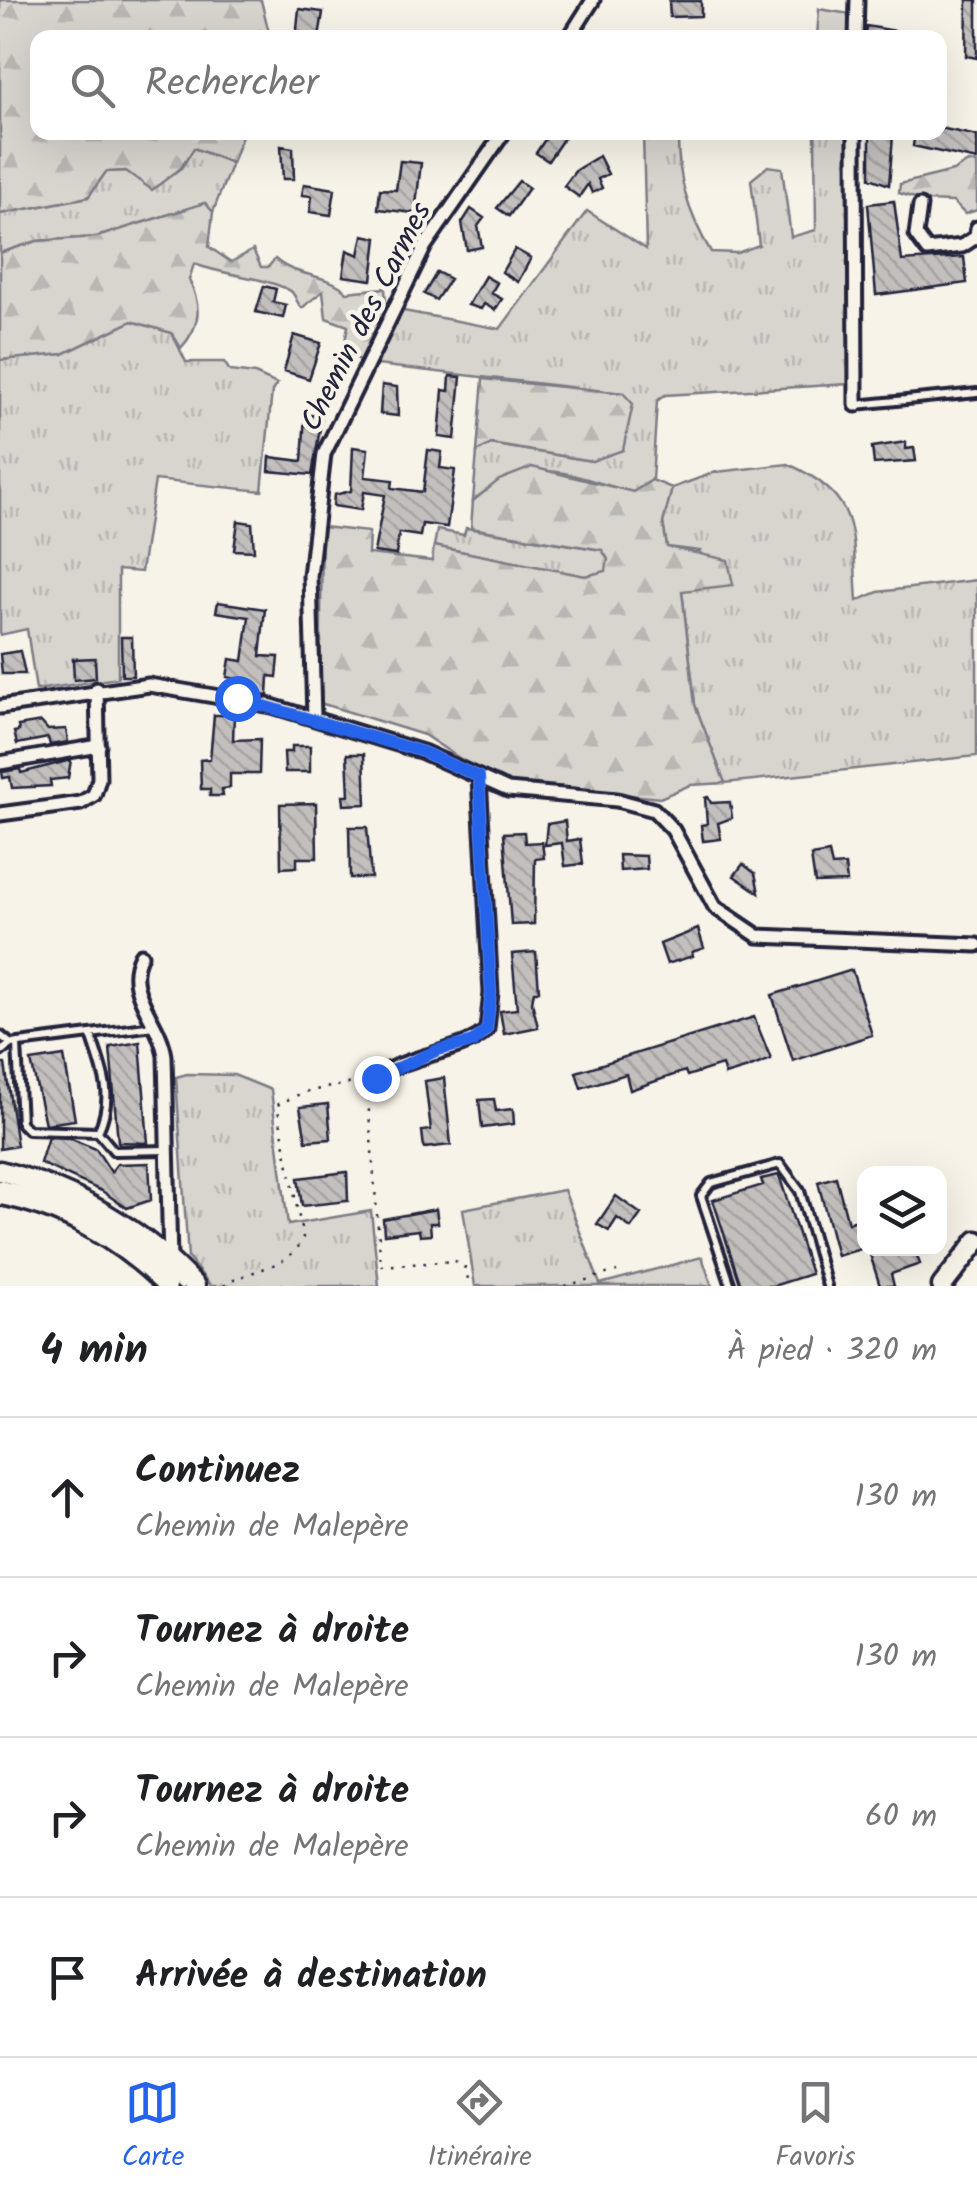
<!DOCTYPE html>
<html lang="fr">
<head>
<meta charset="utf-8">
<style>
  :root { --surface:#fff; --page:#f6f6f6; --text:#202124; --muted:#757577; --line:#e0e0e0; --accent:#2563eb }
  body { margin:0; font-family:Kalam,sans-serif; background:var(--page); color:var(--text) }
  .controls { position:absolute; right:30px; bottom:30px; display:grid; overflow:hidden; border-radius:20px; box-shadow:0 10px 40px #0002 }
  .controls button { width:90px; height:90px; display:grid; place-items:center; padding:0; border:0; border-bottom:2px solid var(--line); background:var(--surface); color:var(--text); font:50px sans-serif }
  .stop { position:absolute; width:30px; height:30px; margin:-22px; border:8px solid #2563eb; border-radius:50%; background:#fff }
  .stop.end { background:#2563eb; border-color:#fff; box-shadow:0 2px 10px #0008 }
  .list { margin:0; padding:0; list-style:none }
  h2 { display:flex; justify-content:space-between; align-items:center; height:130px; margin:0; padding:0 40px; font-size:42px }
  h2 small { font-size:32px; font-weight:400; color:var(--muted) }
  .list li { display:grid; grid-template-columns:65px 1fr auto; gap:30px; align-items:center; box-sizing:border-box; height:160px; padding:0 40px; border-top:2px solid var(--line) }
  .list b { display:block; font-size:38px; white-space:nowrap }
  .list p { margin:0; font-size:32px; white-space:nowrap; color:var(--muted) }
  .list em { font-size:32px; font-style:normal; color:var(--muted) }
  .icon { flex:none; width:55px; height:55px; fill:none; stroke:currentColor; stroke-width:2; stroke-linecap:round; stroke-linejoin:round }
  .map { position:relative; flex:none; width:977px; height:1286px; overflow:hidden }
  .search { position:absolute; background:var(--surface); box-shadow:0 10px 40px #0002; left:30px; right:30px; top:30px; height:110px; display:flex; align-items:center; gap:25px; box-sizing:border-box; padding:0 35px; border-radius:20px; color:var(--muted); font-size:38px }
  .sheet { height:770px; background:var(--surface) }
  nav { display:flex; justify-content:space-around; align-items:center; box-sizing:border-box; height:140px; border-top:2px solid var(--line); background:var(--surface); font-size:28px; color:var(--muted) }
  nav a { display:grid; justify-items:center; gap:5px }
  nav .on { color:var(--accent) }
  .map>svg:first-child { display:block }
  .grass { fill:url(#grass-tufts); stroke:#7d7c85; stroke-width:2.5 }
  .forest { fill:url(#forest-firs); stroke:#7d7c85; stroke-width:2.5 }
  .building { fill:url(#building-back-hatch); stroke:#22223b; stroke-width:2.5 }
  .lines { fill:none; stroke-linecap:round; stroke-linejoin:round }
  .lane-casing { stroke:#22223b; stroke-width:14 }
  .street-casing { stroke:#22223b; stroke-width:19 }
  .secondary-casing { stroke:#22223b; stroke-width:25 }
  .path { stroke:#22223b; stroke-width:2.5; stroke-dasharray:2.5 8; stroke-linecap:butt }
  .lane { stroke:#f7f3e8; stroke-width:6 }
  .street { stroke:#f7f3e8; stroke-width:11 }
  .secondary { stroke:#f7f3e8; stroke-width:18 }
  .route { stroke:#2563eb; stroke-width:12 }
  .labels { text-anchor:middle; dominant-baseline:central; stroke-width:9; stroke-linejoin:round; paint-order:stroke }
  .street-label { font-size:30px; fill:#22223b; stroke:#f7f3e8 }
</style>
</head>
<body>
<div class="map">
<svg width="977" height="1286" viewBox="0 0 977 1286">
  <defs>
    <pattern id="grass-tufts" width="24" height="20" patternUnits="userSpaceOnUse" patternTransform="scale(2.5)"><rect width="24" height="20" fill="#d8d5cf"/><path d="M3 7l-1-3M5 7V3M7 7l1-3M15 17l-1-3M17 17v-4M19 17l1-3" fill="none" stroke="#b9b7b3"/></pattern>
    <pattern id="forest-firs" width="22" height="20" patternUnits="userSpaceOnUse" patternTransform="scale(2.5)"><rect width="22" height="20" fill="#d8d5cf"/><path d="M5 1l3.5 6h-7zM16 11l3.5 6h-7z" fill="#b9b7b3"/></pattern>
    <pattern id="building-back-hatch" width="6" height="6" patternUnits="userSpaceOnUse" patternTransform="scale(2.5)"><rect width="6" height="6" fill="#c2bfbd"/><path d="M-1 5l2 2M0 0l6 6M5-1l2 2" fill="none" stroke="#a6a4a3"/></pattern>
  </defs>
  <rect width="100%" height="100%" fill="#f7f3e8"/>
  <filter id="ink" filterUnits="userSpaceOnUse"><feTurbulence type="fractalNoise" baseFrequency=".01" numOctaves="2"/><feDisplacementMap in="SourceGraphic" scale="20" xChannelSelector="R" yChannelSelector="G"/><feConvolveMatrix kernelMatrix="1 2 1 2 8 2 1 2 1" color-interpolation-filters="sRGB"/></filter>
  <g filter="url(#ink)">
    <path class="grass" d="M819,9L850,14V37H817Z
      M643,133H678C677,177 688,213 711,252L737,253L759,245L751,180L768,166L782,168L791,237L816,230L815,133H849V384L665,395L657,401L652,480L633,492C563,475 535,450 473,501L477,452L490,444L592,461L623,393L376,365L403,311L500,329L587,211L646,249Z
      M194,148L232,163L213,212L205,203L97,237L37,241L0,253V214L88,197L106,172L181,168Z
      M132,321L172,333L186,362H224L230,371L255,374L277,384L272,391L262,491L155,480L141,572L118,570V678L36,690L27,629L0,635V360L63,354Z
      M788,464C861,497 852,530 857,601L878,592L977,580V756L725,783L695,705L682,590L700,551L667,547L663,523L672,488L716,472Z
      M466,528L603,550L608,559L607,571L585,576L434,546L437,530L464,535Z
      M187,1074L234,1075L271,1090L288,1225L371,1211L379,1286H211L188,1258L176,1077Z
      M564,1190L600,1284L702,1257L712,1286H475L463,1209Z"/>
    <path class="forest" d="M0,0H261L270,37L38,38V132L243,133L232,163L194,148L181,168L152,190L126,171L106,172L88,197L0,214Z
      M968,162L977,163V210L965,214L953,202L924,201L899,193L900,184L953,171Z
      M205,203L213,212L209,247L231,262L253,250L261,267H268L275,259C296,278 326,272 347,292L385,288L387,323L362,361L343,352L348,326L326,318L323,291L302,308C295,302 296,293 289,290C260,276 227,276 194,264L189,280C202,306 201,326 181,348L172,333L132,321L63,354L0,360V253L37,241L97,237Z
      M483,379L623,393L633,404L623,450L592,461L491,444L477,452Z
      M532,467L633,492L652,480L672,488L663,523L667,547L728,560L733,585L682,591L695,705L725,783L690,785L660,798L494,781L424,735L320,703L322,527L369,532L368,554L432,561L434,546L585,576L606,571L608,559L602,550L471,528L473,501L499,480Z"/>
    <path class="building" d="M967,0H977V58L966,56Z
      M669,1H701V16L670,17Z
      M299,9L323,12L319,38H296Z
      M866,26L902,32V38H865Z
      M940,128L977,136V160L913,146L915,132H940Z
      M550,132H568L548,161L536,153Z
      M870,132L893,136L889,185L870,178Z
      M281,146L293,148L294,179H283Z
      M599,156L608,174L598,179L602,188L592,193L588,184L579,197L564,186L576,170Z
      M400,161L421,163L415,213L378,209L380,189L396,190Z
      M519,181L529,188L509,216L497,208Z
      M304,184L335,189L331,215L310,212L312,196L302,195Z
      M894,201L902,261L964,257L967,283L876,295L868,204Z
      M471,209L484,218L478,226L482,247L467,250L462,223Z
      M363,235L377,238L372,280L343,276L347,250L359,255Z
      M515,249L531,258L518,282L502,272Z
      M437,272L450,279L436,300L424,294Z
      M485,276L497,283L491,293L502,299L495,310L484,304L481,309L468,305Z
      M264,286L276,289L273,302L286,305L283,318L256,312Z
      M294,335L321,343L309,379L284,371Z
      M450,376L461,377L455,439L439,437L443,390L449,391Z
      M382,385L397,387L398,416L380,414Z
      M305,414L322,417L312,475L269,471L270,457L302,461Z
      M906,442V449L914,448L916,461L874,464L872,447Z
      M353,447L368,449L365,477L393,480L392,488L423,492L428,450L442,452L440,468L455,470L447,527L422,524L420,536L399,533L396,555L374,552L385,495L364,492L361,510L333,506L334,495L351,491Z
      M238,521L252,523L254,551L234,550Z
      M218,602L265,609L260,656L279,657L277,677L269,676L268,696L249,693L250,682L227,677L230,659L243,661L249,617L216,612Z
      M121,637H132L133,676H122Z
      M20,651L25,674H2L0,654Z
      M95,658L96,678L74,680L73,659Z
      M214,715H234L233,740L260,739L259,774H230V788L222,789L223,796H210V789H201L200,760L210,759Z
      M41,722L48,730L66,729L68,742L50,745L48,738L17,744L14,732L19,731L18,726Z
      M292,746H310V772H285L284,752H292Z
      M347,754H364L366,804L344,805L343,795H349Z
      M71,760L68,778L50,780L51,786L12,788L10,777L3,778L2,772L20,769L21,773Z
      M708,797L711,803L730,802L732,818L718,823L721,839L703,841L701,825L707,824L705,798Z
      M316,803L317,858H297V867L281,868L280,804Z
      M565,821L567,841L580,839L583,864L565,866L562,843L545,845L547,824Z
      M349,827H367L371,878H350Z
      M524,832L525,843L542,842L544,858L535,859L534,924L511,925L504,833Z
      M829,853L832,866L845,865L847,882L815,883L811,856Z
      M619,855L646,856L647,869L620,871Z
      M743,864L755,873L759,893L734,876Z
      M698,929L704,948L692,952L693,956L667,964L660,944Z
      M536,952L539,991H534L532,1002L538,1027L504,1034L500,1011L517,1009L512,954Z
      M852,970L872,1035L793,1061L772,995Z
      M754,1017L771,1059L748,1068L725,1075L722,1065L687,1076L685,1071L630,1090L626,1074L581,1088L576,1072Z
      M140,1042L148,1143L118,1142L110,1047Z
      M64,1056L75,1120L45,1124L31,1061Z
      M0,1064H5L17,1146L0,1149Z
      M444,1078L451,1145L424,1148L422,1131L431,1130L425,1081Z
      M494,1099L496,1111L513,1109L514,1124L482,1128L479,1100Z
      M328,1104L331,1139L306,1141L300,1107Z
      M48,1137L69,1138L96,1149L111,1172L117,1164L149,1163L151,1200L127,1208L102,1191L40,1163Z
      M347,1172L348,1201L302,1206L298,1178Z
      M779,1175L811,1274L773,1286H741L713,1200L763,1185L761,1179Z
      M836,1177L848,1223L864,1217V1248L837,1256L818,1182Z
      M616,1196L641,1214L631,1228L617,1218L609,1231L597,1224Z
      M436,1209L438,1223H430L431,1235L420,1236L419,1230L384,1234L383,1219Z
      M868,1248H906L908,1254L915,1251L920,1264L891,1274L894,1286H880Z"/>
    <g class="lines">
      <defs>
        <path id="lane" d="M856,405L977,393
          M0,1035L11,1044L154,1026
          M91,1035C103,1073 115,1095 98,1132L114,1151L168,1150
          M17,1044L21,1123L28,1130L98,1132
          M0,1052L11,1044
          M0,1184C69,1198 132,1236 181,1286
          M731,1286L701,1196L711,1183L780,1164L800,1191L827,1286"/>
        <path id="street" d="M569,38L593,0
          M856,38L857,0
          M855,132L856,405
          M920,206L916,235L927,250L962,246L976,237L977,228
          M0,707L149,685L272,706L423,752L508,790L617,800L654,810L673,830L715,907L758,936L977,945
          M314,718L310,576L324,454L425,246L504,132
          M0,763L99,746
          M0,814L81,803L94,795L99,779L97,689
          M141,955C122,992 160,1019 165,1056L170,1261
          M367,1087C386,1057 472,1052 487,1029L491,993L479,777"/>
        <path id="secondary" d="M0,1171C75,1190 142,1229 195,1286
          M0,1195C62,1206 123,1242 167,1286
          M942,1286L977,1241"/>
      </defs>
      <use href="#lane" class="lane-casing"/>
      <use href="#street" class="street-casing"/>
      <use href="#secondary" class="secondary-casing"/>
      <path class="path" d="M368,1099L381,1266L455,1261L465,1268L470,1286
        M224,1286C249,1268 291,1269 303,1238L277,1105L304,1092L358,1082
        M565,1286L617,1271"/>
      <use href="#lane" class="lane"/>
      <use href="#street" class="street"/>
      <use href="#secondary" class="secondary"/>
    </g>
  </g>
  <g class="lines" filter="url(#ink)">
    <path class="route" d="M237,698L423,752L479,777L491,993L487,1029L473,1042L438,1050L376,1078"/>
  </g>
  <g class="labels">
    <g class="street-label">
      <text transform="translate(367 317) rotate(-63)">Chemin des Carmes</text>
    </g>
  </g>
</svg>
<div class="controls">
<button><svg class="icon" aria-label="layers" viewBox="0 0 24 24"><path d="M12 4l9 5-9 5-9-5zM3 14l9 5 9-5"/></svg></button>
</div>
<div class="stop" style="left:237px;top:698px"></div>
<div class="stop end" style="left:376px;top:1078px"></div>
<div class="search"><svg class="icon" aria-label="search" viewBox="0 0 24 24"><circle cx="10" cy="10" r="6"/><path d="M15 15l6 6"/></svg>Rechercher</div>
</div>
<section class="sheet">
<h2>4 min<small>À pied · 320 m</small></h2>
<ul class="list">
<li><svg class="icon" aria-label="ahead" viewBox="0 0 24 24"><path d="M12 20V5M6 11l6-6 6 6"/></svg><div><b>Continuez</b><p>Chemin de Malepère</p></div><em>130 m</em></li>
<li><svg class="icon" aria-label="right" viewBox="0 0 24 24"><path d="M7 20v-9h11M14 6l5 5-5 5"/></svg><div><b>Tournez à droite</b><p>Chemin de Malepère</p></div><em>130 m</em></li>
<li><svg class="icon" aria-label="right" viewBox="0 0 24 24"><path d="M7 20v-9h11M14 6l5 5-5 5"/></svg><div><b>Tournez à droite</b><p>Chemin de Malepère</p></div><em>60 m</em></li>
<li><svg class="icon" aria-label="arrive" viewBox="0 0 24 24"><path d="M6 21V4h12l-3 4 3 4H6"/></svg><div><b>Arrivée à destination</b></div></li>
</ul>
</section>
<nav>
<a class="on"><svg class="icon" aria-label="map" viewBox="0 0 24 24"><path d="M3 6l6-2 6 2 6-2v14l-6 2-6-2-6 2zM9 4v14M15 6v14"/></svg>Carte</a>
<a><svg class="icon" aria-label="directions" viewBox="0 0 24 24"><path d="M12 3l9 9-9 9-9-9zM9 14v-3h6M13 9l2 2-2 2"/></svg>Itinéraire</a>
<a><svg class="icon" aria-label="saved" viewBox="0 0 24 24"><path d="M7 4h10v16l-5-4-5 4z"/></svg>Favoris</a>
</nav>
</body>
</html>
